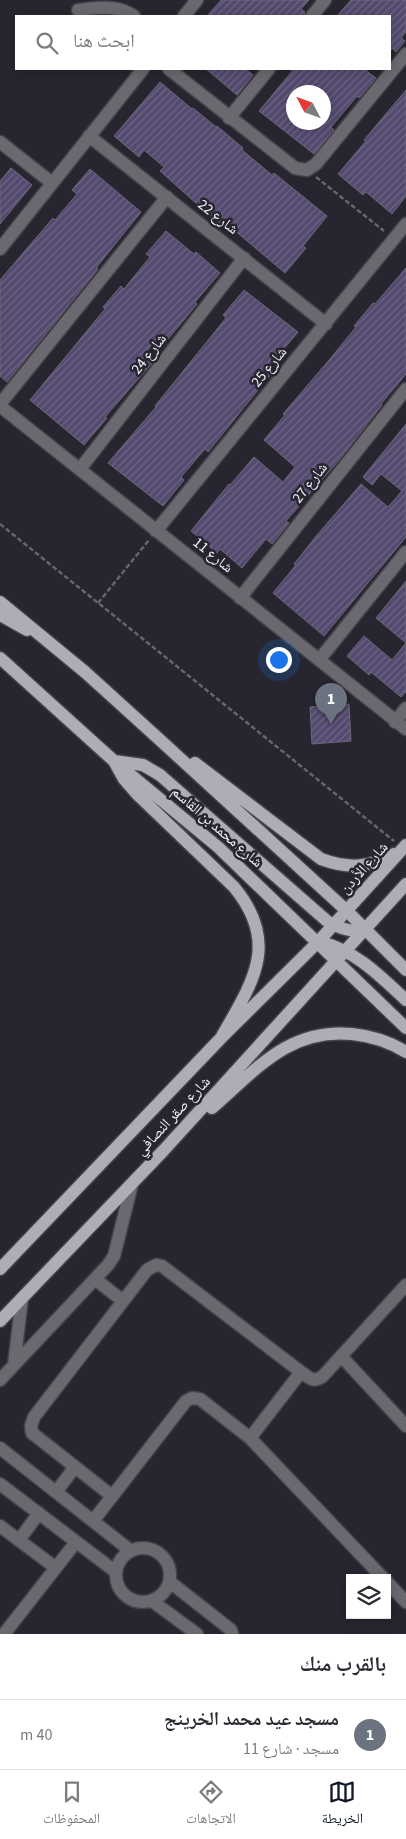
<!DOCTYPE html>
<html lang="ar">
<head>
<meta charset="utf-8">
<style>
  :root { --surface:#fff; --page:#f7f7f7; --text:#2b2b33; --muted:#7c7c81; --line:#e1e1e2; --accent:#111827 }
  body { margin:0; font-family:"Source Sans 3","Noto Naskh Arabic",sans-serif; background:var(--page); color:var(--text); direction:rtl }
  .controls { position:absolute; right:15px; bottom:15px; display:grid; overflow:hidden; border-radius:0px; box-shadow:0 2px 12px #0003 }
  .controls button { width:45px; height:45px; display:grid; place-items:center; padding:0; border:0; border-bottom:1px solid var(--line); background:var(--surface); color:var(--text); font:25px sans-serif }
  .compass { position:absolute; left:286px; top:85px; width:45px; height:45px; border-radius:50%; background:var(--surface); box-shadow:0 2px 12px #0003; rotate:311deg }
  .you { position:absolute; left:278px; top:659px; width:18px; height:18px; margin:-12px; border:4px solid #fff; border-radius:50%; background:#1a73e8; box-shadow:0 0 0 8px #1a73e833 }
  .badge { display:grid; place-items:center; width:32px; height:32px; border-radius:50%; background:var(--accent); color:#fff; font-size:16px; font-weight:700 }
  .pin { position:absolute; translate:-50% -41px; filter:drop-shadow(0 1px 2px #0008) }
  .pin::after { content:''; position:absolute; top:26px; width:18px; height:15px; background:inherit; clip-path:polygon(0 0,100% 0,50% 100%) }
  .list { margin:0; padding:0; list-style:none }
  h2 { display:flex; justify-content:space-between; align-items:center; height:65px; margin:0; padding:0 20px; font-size:21px }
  h2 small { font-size:16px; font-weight:400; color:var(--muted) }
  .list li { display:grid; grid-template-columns:32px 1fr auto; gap:15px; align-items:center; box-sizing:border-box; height:70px; padding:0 20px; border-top:1px solid var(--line) }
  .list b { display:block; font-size:19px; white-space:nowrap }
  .list p { margin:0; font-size:16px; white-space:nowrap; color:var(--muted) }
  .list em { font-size:16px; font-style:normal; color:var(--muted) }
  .icon { flex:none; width:28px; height:28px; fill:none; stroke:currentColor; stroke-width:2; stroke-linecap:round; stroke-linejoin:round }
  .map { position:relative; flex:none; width:406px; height:1634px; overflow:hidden; direction:ltr }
  .search { position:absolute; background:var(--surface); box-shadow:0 2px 12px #0003; left:15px; right:15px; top:15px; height:55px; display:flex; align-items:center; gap:12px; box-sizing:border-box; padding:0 18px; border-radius:0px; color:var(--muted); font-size:19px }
  .sheet { height:135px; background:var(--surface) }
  nav { display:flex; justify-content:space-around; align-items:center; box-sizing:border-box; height:70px; border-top:1px solid var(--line); background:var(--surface); font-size:14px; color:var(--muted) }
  nav a { display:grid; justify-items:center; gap:2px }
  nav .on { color:var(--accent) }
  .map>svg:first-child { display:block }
  .building { fill:url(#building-hatch); stroke:#6b6875; fill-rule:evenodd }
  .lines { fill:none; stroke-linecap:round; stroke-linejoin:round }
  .minor-casing { stroke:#44424b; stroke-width:15 }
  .major-casing { stroke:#44424b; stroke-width:15 }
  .path { stroke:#66646d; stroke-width:2.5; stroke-dasharray:5 2.5; stroke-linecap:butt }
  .minor { stroke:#6b696f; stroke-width:12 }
  .major { stroke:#afacb8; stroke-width:12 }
  .labels { text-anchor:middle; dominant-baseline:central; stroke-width:5; stroke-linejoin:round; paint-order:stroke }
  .street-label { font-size:15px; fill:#f4f2f9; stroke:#27252f }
</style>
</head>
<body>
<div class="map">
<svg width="406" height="1634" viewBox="0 0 406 1634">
  <defs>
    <pattern id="building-hatch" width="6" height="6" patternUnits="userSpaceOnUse" patternTransform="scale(1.25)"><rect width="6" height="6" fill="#544a6f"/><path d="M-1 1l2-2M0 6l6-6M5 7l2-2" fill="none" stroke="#6d6584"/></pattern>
  </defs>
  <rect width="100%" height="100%" fill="#27252f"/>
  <path class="building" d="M221,0H309L301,9L305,12L304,16H207Z
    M351,0H406V32L401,38L405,41L396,52L392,48L390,51V16H337Z
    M206,69H245L253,75L237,95Z
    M294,69H364L376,78L359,98L357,96L331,127L334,130L314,154L259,111ZM294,92H324V122H294Z
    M160,82L192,109L193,108L216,127L217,126L243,148L242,150L272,175L274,173L327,216L303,246L306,248L285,273L227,224L225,227L197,204L160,171L164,167L144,150L139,157L114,136Z
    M406,90V196L392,214L366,192L363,195L338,174L366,141L364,140Z
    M11,168L32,185L0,224V181Z
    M90,169L141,212L96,268L98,269L7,382L0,376V280L53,218L55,220L77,194L72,190Z
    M166,231L194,254L196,252L220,273L195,302L197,304L168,339L162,334L144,354L153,362L105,417L107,418L84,445L30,400L105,309L103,307L121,286L124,289L150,257L146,254Z
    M406,268V374L381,404L382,405L339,460L286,521L289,523L272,544L266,539L242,568L220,549L217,553L191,531L229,484L230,485L254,457L283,482L295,467L264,440L285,415L283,414L330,359L356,327L354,326L373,303L375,304Z
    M244,290L298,332L266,370L271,374L208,452L205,449L181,477L184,480L163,506L108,463L156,407L155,406L226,318L223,315Z
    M406,424V537L324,636L273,593L296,565L294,564L317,535L361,484L388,507L402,491L381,474L372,485L363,477Z
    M406,581V692L401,697L371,672L369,675L347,656L364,636L392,660L406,643L376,618Z
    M349,704L351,741L312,744L310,707Z"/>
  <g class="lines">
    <defs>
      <path id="minor" d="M78,10C98,8 116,4 134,16
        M184,16L197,0
        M312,16L325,0
        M169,69L295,168L307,170L316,164L406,54
        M229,118L269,69
        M89,136L326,324
        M0,142L52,183
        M0,249L143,69
        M0,404L167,197
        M0,406L406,729
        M80,469L244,258
        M156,531L406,224
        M240,598L406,389
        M319,660L406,552
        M395,722L406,708
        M95,1279L123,1301
        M341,1356L406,1426
        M14,1365L22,1298
        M0,1380L108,1265L114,1256L132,1184
        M250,1438L301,1372
        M0,1448L131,1551
        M0,1484L116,1572
        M56,1492L75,1467
        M112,1496L32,1433L31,1426L34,1417L147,1270L156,1265L162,1266L301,1372C310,1378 313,1383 323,1376L406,1285
        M93,1521L186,1401L192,1398L200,1399L250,1438L383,1578
        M0,1526L56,1568
        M19,1540L39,1513
        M116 1575a27 27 0 1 1 54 0a27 27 0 1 1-54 0Z
        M170,1582L231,1630L232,1634
        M387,1582L406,1602
        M152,1601L197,1634
        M4,1634L76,1542"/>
      <path id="major" d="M0,602L85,672L160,740L347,911L406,970
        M0,615L27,630
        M0,658L114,761L218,847L406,1028
        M195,763L321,859C348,869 370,868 394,854
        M321,942C356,951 380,976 406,1000
        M221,1038C252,983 281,944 234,887L138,795L124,779L114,761L143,765L160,775L327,921C340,929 351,932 366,930
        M212,1108C256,1070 288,1028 352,1034C371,1036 390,1042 406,1052
        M0,1269L221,1038L318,942L406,845
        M0,1321L163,1151L406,884"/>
    </defs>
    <use href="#minor" class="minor-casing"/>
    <use href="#major" class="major-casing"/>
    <path class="path" d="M316,177L384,231
      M0,524L394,841
      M98,603L149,540"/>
    <use href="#minor" class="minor"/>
    <use href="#major" class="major"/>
  </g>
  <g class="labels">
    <g class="street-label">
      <text transform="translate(218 217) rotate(38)">شارع 22</text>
      <text transform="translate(149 354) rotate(-52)">شارع 24</text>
      <text transform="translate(269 367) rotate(-51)">شارع 25</text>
      <text transform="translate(310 483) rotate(-52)">شارع 27</text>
      <text transform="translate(213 555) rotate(39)">شارع 11</text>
      <text transform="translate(217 827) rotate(41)">شارع محمد بن القاسم</text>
      <text transform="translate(364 868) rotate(-48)">شارع الأردن</text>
      <text transform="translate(173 1116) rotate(-47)">شارع صقر النصافي</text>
    </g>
  </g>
</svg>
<div class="controls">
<button><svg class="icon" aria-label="layers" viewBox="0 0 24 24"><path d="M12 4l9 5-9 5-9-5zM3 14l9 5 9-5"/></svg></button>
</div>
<svg class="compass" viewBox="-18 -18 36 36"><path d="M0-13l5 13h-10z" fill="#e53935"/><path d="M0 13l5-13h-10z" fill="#7c7c81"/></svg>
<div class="you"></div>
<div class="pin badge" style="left:331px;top:724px;background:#6b7280">1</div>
<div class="search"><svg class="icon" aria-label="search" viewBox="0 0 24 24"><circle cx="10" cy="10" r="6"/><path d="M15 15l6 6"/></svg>ابحث هنا</div>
</div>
<section class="sheet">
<h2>بالقرب منك<small></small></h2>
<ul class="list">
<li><span class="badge" style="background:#6b7280">1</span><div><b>مسجد عيد محمد الخرينج</b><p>مسجد · شارع 11</p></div><em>40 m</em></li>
</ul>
</section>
<nav>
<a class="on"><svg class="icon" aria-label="map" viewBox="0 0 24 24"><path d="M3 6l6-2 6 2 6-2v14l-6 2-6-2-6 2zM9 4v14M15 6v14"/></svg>الخريطة</a>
<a><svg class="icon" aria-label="directions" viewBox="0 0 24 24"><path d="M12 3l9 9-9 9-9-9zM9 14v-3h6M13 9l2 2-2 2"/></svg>الاتجاهات</a>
<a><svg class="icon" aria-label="saved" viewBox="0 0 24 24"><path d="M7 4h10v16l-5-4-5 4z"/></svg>المحفوظات</a>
</nav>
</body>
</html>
